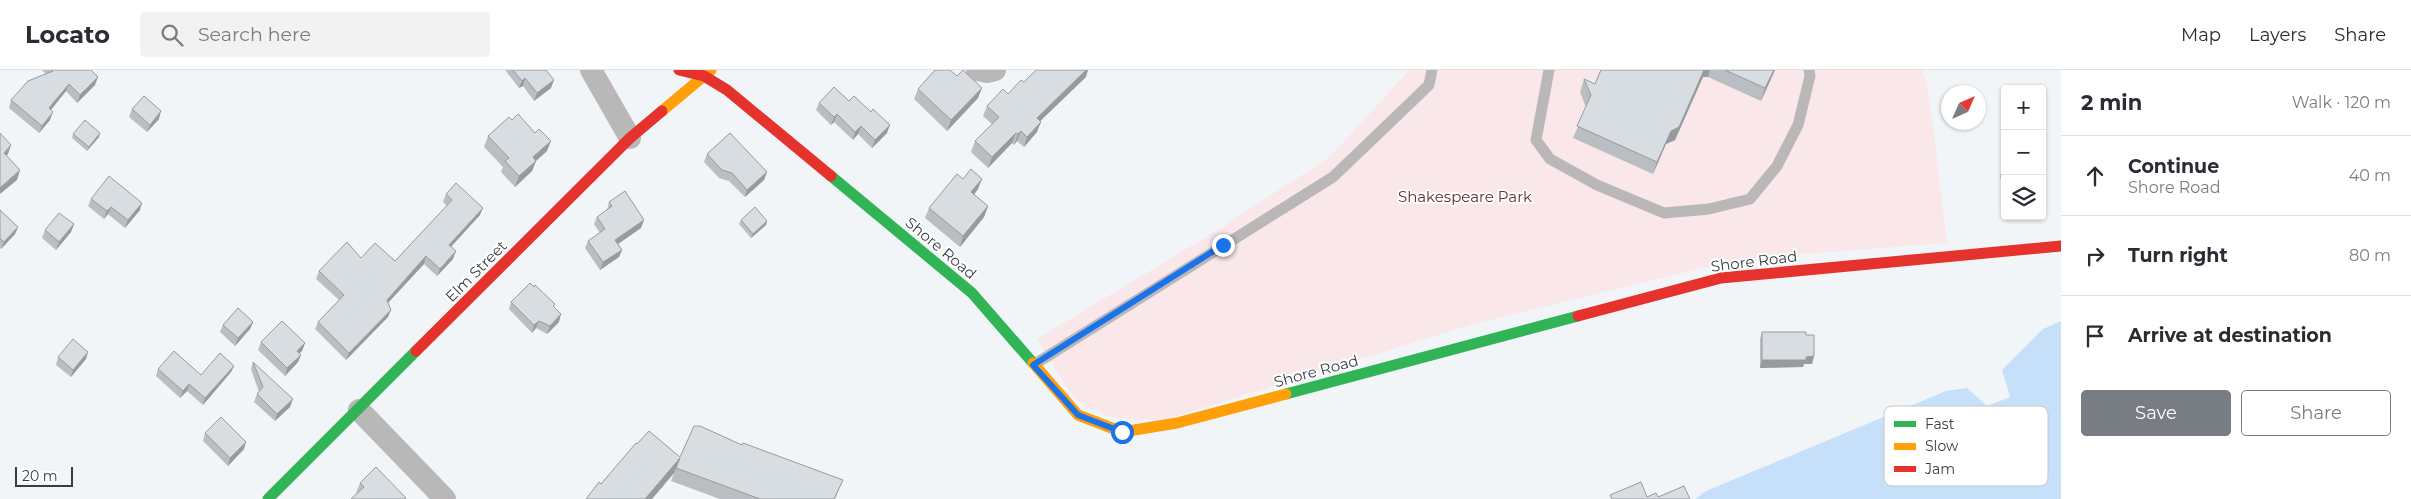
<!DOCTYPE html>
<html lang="en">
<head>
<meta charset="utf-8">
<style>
  :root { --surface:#fff; --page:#f2f2f3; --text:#2b2b33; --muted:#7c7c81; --line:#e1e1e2; --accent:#787d83 }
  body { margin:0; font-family:Montserrat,sans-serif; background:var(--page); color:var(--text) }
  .controls { position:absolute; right:15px; top:15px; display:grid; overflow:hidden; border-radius:5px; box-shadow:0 1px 4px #0004 }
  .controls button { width:45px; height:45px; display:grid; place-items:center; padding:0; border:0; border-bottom:1px solid var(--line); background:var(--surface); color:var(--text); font:25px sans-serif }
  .compass { position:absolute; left:1941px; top:15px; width:45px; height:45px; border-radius:50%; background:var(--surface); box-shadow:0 1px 4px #0004; rotate:45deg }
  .scale { position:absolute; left:15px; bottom:12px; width:58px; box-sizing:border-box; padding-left:5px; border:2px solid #363d44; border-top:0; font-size:14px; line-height:18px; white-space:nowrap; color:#363d44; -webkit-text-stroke:4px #fff; paint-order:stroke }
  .stop { position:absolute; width:15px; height:15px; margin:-11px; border:4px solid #1a73e8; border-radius:50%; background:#fff }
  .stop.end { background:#1a73e8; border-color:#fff; box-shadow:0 1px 5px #0008 }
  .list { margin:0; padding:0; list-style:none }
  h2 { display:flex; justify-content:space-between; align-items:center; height:65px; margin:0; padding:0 20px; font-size:21px }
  h2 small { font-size:16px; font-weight:400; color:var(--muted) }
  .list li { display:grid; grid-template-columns:32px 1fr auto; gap:15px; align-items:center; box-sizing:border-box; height:80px; padding:0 20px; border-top:1px solid var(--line) }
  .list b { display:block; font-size:19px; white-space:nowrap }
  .list p { margin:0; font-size:16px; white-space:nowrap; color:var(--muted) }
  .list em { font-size:16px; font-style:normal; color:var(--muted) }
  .actions { display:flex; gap:10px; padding:15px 20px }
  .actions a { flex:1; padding:11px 0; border:1px solid var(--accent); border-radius:5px; text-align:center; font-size:18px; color:var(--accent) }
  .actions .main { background:var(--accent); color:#fff }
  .icon { flex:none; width:28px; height:28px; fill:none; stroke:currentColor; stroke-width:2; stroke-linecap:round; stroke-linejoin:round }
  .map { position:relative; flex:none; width:2061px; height:429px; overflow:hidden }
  header { display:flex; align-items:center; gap:30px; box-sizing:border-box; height:70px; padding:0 25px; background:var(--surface); border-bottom:1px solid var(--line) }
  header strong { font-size:24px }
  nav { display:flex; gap:28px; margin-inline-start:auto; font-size:18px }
  .search { width:350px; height:45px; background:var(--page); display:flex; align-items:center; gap:12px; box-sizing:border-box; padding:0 18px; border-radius:5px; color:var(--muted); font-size:19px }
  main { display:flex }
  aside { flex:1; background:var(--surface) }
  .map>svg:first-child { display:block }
  .green { fill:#f9e7ea }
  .water { fill:#c7e0f9 }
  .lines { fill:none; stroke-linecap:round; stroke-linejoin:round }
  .lane { stroke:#b9b7b7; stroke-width:11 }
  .street { stroke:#b9b7b7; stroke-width:22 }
  .fast { stroke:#30b455; stroke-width:11 }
  .slow { stroke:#ff9f0a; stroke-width:11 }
  .jam { stroke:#e5322d; stroke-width:11 }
  .wall { fill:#babec2 }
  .shaded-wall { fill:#979b9e }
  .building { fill:#d8dde1; stroke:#979b9e }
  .route { stroke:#1a73e8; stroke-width:6 }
  .labels { text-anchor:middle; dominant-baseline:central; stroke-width:4; stroke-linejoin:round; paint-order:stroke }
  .park-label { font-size:15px; fill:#682a33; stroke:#fff }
  .street-label { font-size:15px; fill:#363d44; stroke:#fff }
  .key { fill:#fff; stroke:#c3c5c7; stroke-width:1 }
  .key-label { font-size:14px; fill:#363d44 }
</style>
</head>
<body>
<header>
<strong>Locato</strong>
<div class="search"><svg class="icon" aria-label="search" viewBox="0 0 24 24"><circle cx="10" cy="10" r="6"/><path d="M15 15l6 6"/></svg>Search here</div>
<nav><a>Map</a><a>Layers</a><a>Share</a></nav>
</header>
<main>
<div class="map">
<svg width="2061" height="429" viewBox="0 0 2061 429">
  <rect width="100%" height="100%" fill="#f2f5f8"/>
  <path class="green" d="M1409,0H1922L1927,15L1933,56L1947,173L1740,189L1474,254L1170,348C1139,351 1108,352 1081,333C1070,326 1046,282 1037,269L1216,161L1331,86Z"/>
  <path class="water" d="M2061,251V429H1695L1706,421L1946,321L1967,318L1987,336L2010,327L2002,300L2043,259Z"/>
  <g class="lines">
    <path class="lane" d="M1549,0L1536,70L1550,89L1597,115L1664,143L1709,139L1750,129L1777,96L1798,55L1810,6L1809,0
      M1035,294L1333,107L1429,15L1432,0"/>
    <path class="street" d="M591,0L630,68
      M977,0L987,2L995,0
      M359,340L445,429"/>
    <path class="fast" d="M831,106L972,223L1033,293
      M1286,324L1578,246
      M268,429L416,281"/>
    <path class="slow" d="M662,41L711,0
      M1033,293L1078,345L1122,362L1177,353L1286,324"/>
    <path class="jam" d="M679,0L704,6L727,20L831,106
      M1578,246L1721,208L2061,176
      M416,281L630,68L662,41"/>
  </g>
  <path class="wall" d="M42,0H91L95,15L77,33L66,21L51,40L50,50L39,63L9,38L11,30L46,4Z
    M505,0H546L551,18L534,31L523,16L519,18Z
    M1601,0H1775L1761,31L1708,7H1703L1675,70L1666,74L1653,104L1573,68L1586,37L1580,22L1584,9L1595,14Z
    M957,6L978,28L947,61L914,29L918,19Z
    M1086,7L1040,51L1037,62L1024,77L1017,71L1014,75L1012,73L988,98L971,82L975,71L992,54L983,46L987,36L1008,24L1024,12Z
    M849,31L887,63L872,78L858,64L853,70L834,52L831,55L816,40L819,33Z
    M132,39L159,49L147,62L129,47Z
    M512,50L547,81L536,91L532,101L515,117L501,102L503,97L484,77L488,66Z
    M73,64L99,67L87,81L72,68Z
    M707,84L767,102L764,110L745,127L729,111L719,108L704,92Z
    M2005,98V128L2000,106L2003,99Z
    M963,109L978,119L974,124L988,136L984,147L960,177L925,148L929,138Z
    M446,124L480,145L451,177L453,189L437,206L424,194L388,233V247L346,290L315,259L318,252L339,230L316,209L319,201L361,188L395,191L447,136L443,132Z
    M91,129L140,140L125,158L108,144L104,149L88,136Z
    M609,132L641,158L618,174L622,180L619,187L600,200L585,178L588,171L600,163L594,154L597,147L607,140Z
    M0,140L18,157L15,164L1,179L0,178Z
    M741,150L767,151L766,155L751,168L739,154Z
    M74,154L71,162L56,180L42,168L45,160Z
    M511,232L554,237L559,252L547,264L536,258L532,263L509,239Z
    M253,252L250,259L235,276L220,262L223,255Z
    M1762,262L1806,265L1814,286L1812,294H1804L1803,297L1760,298V269Z
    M261,272L305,273L302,281L299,283L301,285L298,292L285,306L258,280Z
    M58,287L86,289L71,307L56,295Z
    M253,292L290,337L275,351L254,332L257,324L259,322L251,299Z
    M234,296L231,302L203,335L187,321L180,328L156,306L158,299L201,305Z
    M205,363L244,379L228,396L203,371Z
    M637,374L680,387L742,375L843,410L835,429H720L671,411L674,403L652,429H586L601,414Z
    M360,413L406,428L356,424V423Z"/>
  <path class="shaded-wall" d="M1086,0H1088L1086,7L1033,58L1037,48Z
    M1704,0H1710L1708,7H1703L1675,70L1666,74L1653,104L1657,92L1671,61Z
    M1774,0H1775L1761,31L1765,18Z
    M98,7L95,15L77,33L80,25Z
    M525,8L523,16L519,18L522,11Z
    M554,10L551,18L534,31L537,23Z
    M69,14L66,21L46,46L49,38Z
    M982,18L978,28L947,61L951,50Z
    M161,41L159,49L147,62L150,55Z
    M53,42L50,50L39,63L42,56Z
    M837,44L834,52L831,55L834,47Z
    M1041,52L1037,62L1024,77L1027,67Z
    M890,55L887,63L872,78L875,70Z
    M861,56L858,64L853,70L855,62Z
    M1021,61L1017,71L1014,75L1018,64Z
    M100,63L99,67L87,81L89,77Z
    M1016,63L1012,73L988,98L992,87Z
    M551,71L547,81L529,97L533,87Z
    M11,75L8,84L1,92L4,83Z
    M536,91L532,101L515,117L519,106Z
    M20,100L17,110L0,124V118Z
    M767,102L764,110L745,127L747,120Z
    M982,109L978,119L968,133L971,122Z
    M142,133L140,140L125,158L128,150Z
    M988,136L984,147L960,177L963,166Z
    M111,137L108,144L104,149L107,141Z
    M483,138L480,145L446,182L449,175Z
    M644,150L641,158L612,178L615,170Z
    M767,151L766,155L751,168L753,164Z
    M74,154L71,162L56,180L59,172Z
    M18,157L15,164L1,179L4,172Z
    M622,180L619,187L600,200L603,192Z
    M456,181L453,189L437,206L440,199Z
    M426,186L424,194L384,237L387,230Z
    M391,240L388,247L346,290L349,283Z
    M561,244L559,252L547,264L550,256Z
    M539,251L536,258L532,263L534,255Z
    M253,252L250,259L235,276L238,268Z
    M305,273L302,281L294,289L297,281Z
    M88,282L86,289L71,307L73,300Z
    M301,285L298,292L285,306L287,298Z
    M1814,286L1812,294H1804L1803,297L1760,298L1762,290Z
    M234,296L231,302L203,335L205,328Z
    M189,314L187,321L180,328L183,321Z
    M293,329L290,337L275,351L277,344Z
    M246,372L244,379L228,396L230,388Z
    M680,388L674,403L652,429H645Z"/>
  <path class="building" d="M52,0H91L98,7L80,25L69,14L49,38L53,42L42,56L11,30L28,11L53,1Z
    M513,0H546L554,10L537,23L525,8L522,11Z
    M935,0H950L957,6L963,0L982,18L951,50L918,19Z
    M1036,0H1086L1037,48L1041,52L1027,67L1021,61L1018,64L1016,63L992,87L975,71L999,47L987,36L1003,19L1008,24L1021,10L1024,12Z
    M1601,0H1704L1679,57L1671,61L1657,92L1577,56L1591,25L1584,9L1595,14Z
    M1725,0H1774L1765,18Z
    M834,17L849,31L854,26L871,42L873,39L890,55L875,70L861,56L855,62L837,44L834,47L819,33Z
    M144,26L161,41L150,55L132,39Z
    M518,44L535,63L539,59L551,71L533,87L536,91L519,106L505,91L509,88L488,66L509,47L512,50Z
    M85,50L100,63L89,77L73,64Z
    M0,63L11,75L4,83L20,100L0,118Z
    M730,63L767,102L747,120L732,103L722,100L707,84Z
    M971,99L982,109L971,122L988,136L963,166L929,138L957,104L963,109Z
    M109,106L142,133L128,150L111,137L107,141L91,129Z
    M456,113L483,138L449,175L456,181L440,199L426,186L387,230L391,240L349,283L318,252L344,225L319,201L347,172L361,188L375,173L395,191L452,130L446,124Z
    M625,121L644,150L615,170L622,180L603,192L588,171L605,159L597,147L612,136L609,132Z
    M755,137L767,151L753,164L741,150Z
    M0,140L18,157L4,172L0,168Z
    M59,143L74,154L59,172L45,160Z
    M530,213L534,217L535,215L555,234L553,236L561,244L550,256L539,251L534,255L511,232Z
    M238,238L253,252L238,268L223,255Z
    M282,251L305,273L297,281L301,285L287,298L261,272Z
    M1762,262H1806V265H1814V286L1806,287V290H1762Z
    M73,269L88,282L73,300L58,287Z
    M174,281L201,305L220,283L234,296L205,328L189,314L183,321L158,299Z
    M253,292L293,329L277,344L257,324L263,317Z
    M221,347L246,372L230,388L205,363Z
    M694,356H700L742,375L743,373L843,410L834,429H760L676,398L680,388L645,429H586L599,412L601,414L636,373L637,374L649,361L680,387Z
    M376,397L406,428L405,429H351L364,417L360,413Z
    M1641,412L1647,427L1656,423L1658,427L1684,416L1690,429H1612L1610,425Z"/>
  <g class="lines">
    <path class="route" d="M1122,362L1078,345L1033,295L1223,175"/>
  </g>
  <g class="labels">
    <g class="park-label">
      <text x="1465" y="126">Shakespeare Park</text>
    </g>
    <g class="street-label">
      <text transform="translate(941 178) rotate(40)">Shore Road</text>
      <text transform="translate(1754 191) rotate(-7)">Shore Road</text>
      <text transform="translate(476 201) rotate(-45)">Elm Street</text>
      <text transform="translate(1316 301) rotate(-15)">Shore Road</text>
    </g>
  </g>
  <rect x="1884" y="336" width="164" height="80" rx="8" class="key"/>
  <rect x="1894" y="351" width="22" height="6" fill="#30b455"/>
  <rect x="1894" y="373" width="22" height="7" fill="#ff9f0a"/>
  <rect x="1894" y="396" width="22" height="6" fill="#e5322d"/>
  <g class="key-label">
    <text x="1925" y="359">Fast</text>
    <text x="1925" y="381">Slow</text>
    <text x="1925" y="404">Jam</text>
  </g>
</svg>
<div class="controls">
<button>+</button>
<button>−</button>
<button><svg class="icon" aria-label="layers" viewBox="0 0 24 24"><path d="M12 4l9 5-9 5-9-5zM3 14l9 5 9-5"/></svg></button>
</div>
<svg class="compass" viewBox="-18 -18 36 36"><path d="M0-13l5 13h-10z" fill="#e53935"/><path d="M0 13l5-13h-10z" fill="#7c7c81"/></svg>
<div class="scale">20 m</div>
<div class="stop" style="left:1122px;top:362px"></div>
<div class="stop end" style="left:1223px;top:175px"></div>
</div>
<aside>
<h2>2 min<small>Walk · 120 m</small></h2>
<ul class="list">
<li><svg class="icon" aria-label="ahead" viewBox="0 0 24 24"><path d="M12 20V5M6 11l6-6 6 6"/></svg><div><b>Continue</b><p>Shore Road</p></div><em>40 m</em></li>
<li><svg class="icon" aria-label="right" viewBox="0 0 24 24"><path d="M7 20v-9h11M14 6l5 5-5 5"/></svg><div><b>Turn right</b></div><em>80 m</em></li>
<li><svg class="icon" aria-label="arrive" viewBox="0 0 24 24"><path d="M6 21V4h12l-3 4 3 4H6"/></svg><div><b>Arrive at destination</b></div></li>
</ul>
<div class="actions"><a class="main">Save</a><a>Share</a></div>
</aside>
</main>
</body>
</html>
